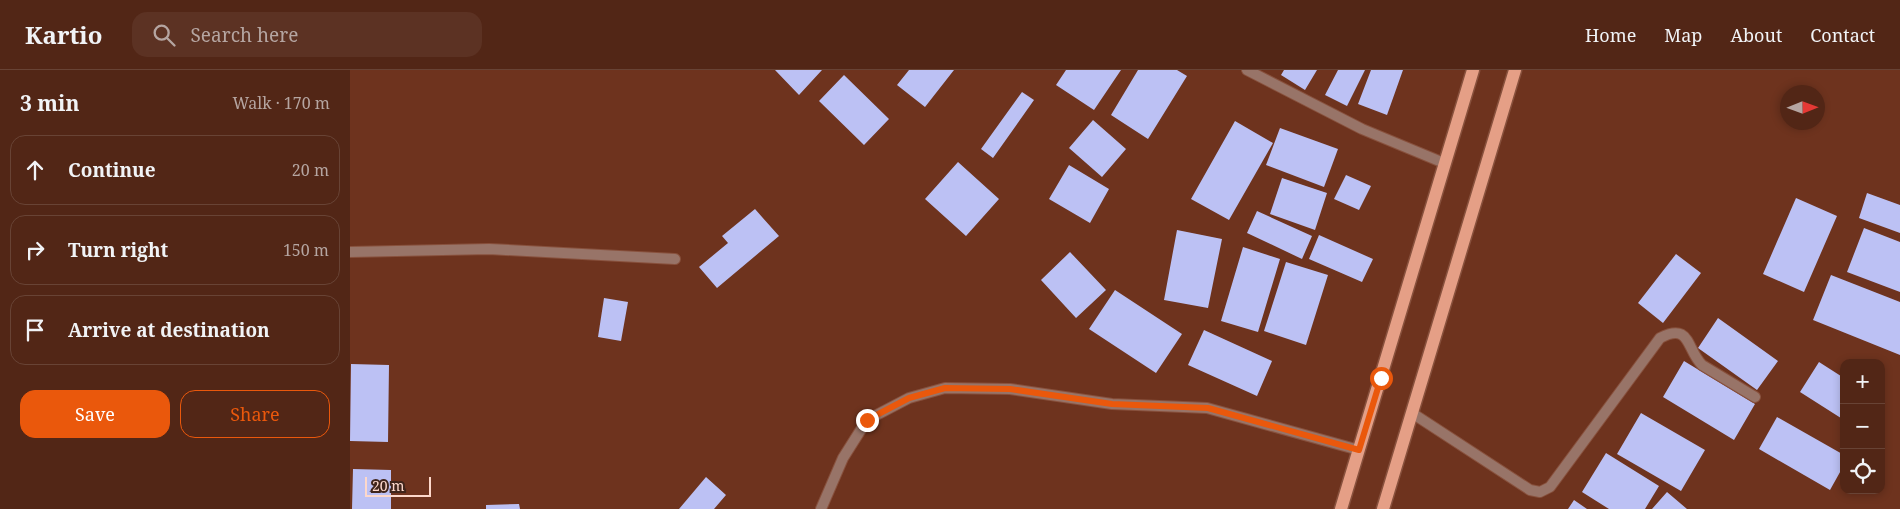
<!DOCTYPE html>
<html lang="en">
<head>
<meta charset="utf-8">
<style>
  :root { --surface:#522616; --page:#5c3223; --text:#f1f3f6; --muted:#b5a5a1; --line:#684335; --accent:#ea580c }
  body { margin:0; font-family:"Noto Serif",serif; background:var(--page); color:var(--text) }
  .controls { position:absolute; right:15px; bottom:15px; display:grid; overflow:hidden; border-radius:10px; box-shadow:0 2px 8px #0003 }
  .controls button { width:45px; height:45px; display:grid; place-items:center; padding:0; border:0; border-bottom:1px solid var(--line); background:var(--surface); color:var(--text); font:25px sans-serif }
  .compass { position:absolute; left:1430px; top:15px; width:45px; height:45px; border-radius:50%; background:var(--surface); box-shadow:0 2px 8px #0003; rotate:89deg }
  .scale { position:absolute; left:15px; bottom:12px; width:66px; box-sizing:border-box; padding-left:5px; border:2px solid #fdd8cb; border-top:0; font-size:14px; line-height:18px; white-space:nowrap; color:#fdd8cb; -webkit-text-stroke:4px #40251b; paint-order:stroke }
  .stop { position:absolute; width:15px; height:15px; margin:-11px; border:4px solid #ea580c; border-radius:50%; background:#fff }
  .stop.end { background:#ea580c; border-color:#fff; box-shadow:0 1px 5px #0008 }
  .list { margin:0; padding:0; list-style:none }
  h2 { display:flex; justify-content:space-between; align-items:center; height:65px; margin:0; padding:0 20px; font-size:21px }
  h2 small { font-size:16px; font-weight:400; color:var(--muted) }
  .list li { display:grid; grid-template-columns:32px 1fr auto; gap:15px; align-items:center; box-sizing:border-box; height:70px; margin:0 10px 10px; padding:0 10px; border:1px solid var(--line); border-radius:15px }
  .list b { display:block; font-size:19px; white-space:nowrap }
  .list em { font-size:16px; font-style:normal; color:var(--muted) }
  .actions { display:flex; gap:10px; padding:15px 20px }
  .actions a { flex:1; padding:11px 0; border:1px solid var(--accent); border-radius:15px; text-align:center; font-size:18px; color:var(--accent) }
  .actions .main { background:var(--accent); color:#fff }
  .icon { flex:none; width:28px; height:28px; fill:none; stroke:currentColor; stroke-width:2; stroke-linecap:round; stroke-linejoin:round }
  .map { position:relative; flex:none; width:1550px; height:439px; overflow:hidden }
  header { display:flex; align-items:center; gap:30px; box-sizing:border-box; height:70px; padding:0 25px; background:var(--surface); border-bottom:1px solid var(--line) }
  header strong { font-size:24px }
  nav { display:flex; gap:28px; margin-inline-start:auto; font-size:18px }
  .search { width:350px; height:45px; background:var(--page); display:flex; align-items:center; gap:12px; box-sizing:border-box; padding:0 18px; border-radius:15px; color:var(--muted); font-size:19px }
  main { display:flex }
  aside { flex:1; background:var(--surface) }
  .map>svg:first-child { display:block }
  .building { fill:#bcc1f4 }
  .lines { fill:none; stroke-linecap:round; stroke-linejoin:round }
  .service-casing { stroke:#88513d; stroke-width:12 }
  .minor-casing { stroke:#88513d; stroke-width:12 }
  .primary-casing { stroke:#88513d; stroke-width:15 }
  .service { stroke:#987468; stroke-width:10 }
  .minor { stroke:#987468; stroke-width:10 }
  .primary { stroke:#e59f86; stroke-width:12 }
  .route { stroke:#ea580c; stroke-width:6 }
</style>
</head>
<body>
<header>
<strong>Kartio</strong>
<div class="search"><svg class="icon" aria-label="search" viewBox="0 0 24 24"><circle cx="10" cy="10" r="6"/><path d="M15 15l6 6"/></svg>Search here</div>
<nav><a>Home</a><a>Map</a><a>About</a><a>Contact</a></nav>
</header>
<main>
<aside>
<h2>3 min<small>Walk · 170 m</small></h2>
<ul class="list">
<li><svg class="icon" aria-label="ahead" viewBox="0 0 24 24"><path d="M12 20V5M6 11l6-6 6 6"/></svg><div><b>Continue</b></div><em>20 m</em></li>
<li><svg class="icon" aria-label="right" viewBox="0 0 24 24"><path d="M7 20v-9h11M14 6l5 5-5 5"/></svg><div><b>Turn right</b></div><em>150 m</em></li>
<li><svg class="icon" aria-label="arrive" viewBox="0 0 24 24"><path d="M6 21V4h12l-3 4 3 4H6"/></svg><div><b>Arrive at destination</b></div></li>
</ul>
<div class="actions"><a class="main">Save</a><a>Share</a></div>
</aside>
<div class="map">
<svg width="1550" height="439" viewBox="0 0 1550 439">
  <rect width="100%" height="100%" fill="#6e331e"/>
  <path class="building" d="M425,0H472L449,25Z
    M559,0H604L575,37L547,15Z
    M716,0H771L744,40L706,15Z
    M788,0H827L837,6L798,69L761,45Z
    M934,0H967L955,20L931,5Z
    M988,0H1015L997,36L975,25Z
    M1021,0H1053L1037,45L1008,34Z
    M494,5L539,49L514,75L469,31Z
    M672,22L684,30L643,88L631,79Z
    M743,50L776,79L752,107L719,78Z
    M885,51L923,73L879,150L841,129Z
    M930,58L988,79L974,117L916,95Z
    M608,92L649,129L616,166L575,129Z
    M719,95L759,119L740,153L699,129Z
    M996,105L1021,116L1009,140L984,129Z
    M932,108L977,123L965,160L920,144Z
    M1517,123L1550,135V163L1509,148Z
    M1446,128L1487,146L1454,222L1413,204Z
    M405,139L429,166L367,218L349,197L378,173L372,166Z
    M907,141L962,166L952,189L897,163Z
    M1514,158L1550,172V222L1497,202Z
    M827,160L872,169L858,238L814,230Z
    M969,165L1023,189L1012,212L959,189Z
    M893,177L930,189L908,262L871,251Z
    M720,182L756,220L726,248L691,210Z
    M1326,184L1351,203L1313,253L1288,233Z
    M936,192L978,205L956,275L914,261Z
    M1481,205L1550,232V285L1463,250Z
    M765,220L832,264L806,303L739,259Z
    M254,228L278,232L271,271L248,267Z
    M1368,248L1428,291L1407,320L1348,278Z
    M854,260L922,291L907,326L838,295Z
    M1334,291L1405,334L1384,370L1313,327Z
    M1469,292L1494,308V350L1450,322Z
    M1,294L39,295L38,372L0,371Z
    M1291,343L1355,380L1331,421L1267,384Z
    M1427,347L1494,385V395L1480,420L1409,379Z
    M1256,383L1309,416L1295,439H1259L1232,422Z
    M3,399L41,400V439H2Z
    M356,407L376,425L364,439H329Z
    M1317,422L1337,439H1302Z
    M1224,430L1237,439H1218Z
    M169,434L170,439H136V435Z"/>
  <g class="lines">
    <defs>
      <path id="service" d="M471,439L493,388L517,350L559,328L595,318L660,319L762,334L857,338L1009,380"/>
      <path id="minor" d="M897,0L1012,59L1094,93
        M0,182L139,179L325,189
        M1062,343L1180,420L1190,422L1200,417L1310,268C1341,252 1336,279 1352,295L1405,327"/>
      <path id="primary" d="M991,439L1123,0
        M1033,439L1165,0"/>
    </defs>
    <use href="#service" class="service-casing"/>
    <use href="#minor" class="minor-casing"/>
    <use href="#primary" class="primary-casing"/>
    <use href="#service" class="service"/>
    <use href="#minor" class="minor"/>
    <use href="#primary" class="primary"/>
  </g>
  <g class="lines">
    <path class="route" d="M517,350L559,328L595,318L660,319L762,334L858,338L1009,380L1031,308"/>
  </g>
</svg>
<div class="controls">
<button>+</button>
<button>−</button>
<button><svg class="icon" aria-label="locate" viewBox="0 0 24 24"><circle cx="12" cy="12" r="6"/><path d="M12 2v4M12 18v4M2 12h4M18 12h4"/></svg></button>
</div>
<svg class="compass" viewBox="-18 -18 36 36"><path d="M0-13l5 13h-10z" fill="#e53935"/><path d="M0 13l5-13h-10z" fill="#b5a5a1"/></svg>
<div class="scale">20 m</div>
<div class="stop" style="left:1031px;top:308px"></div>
<div class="stop end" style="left:517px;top:350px"></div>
</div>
</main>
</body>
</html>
